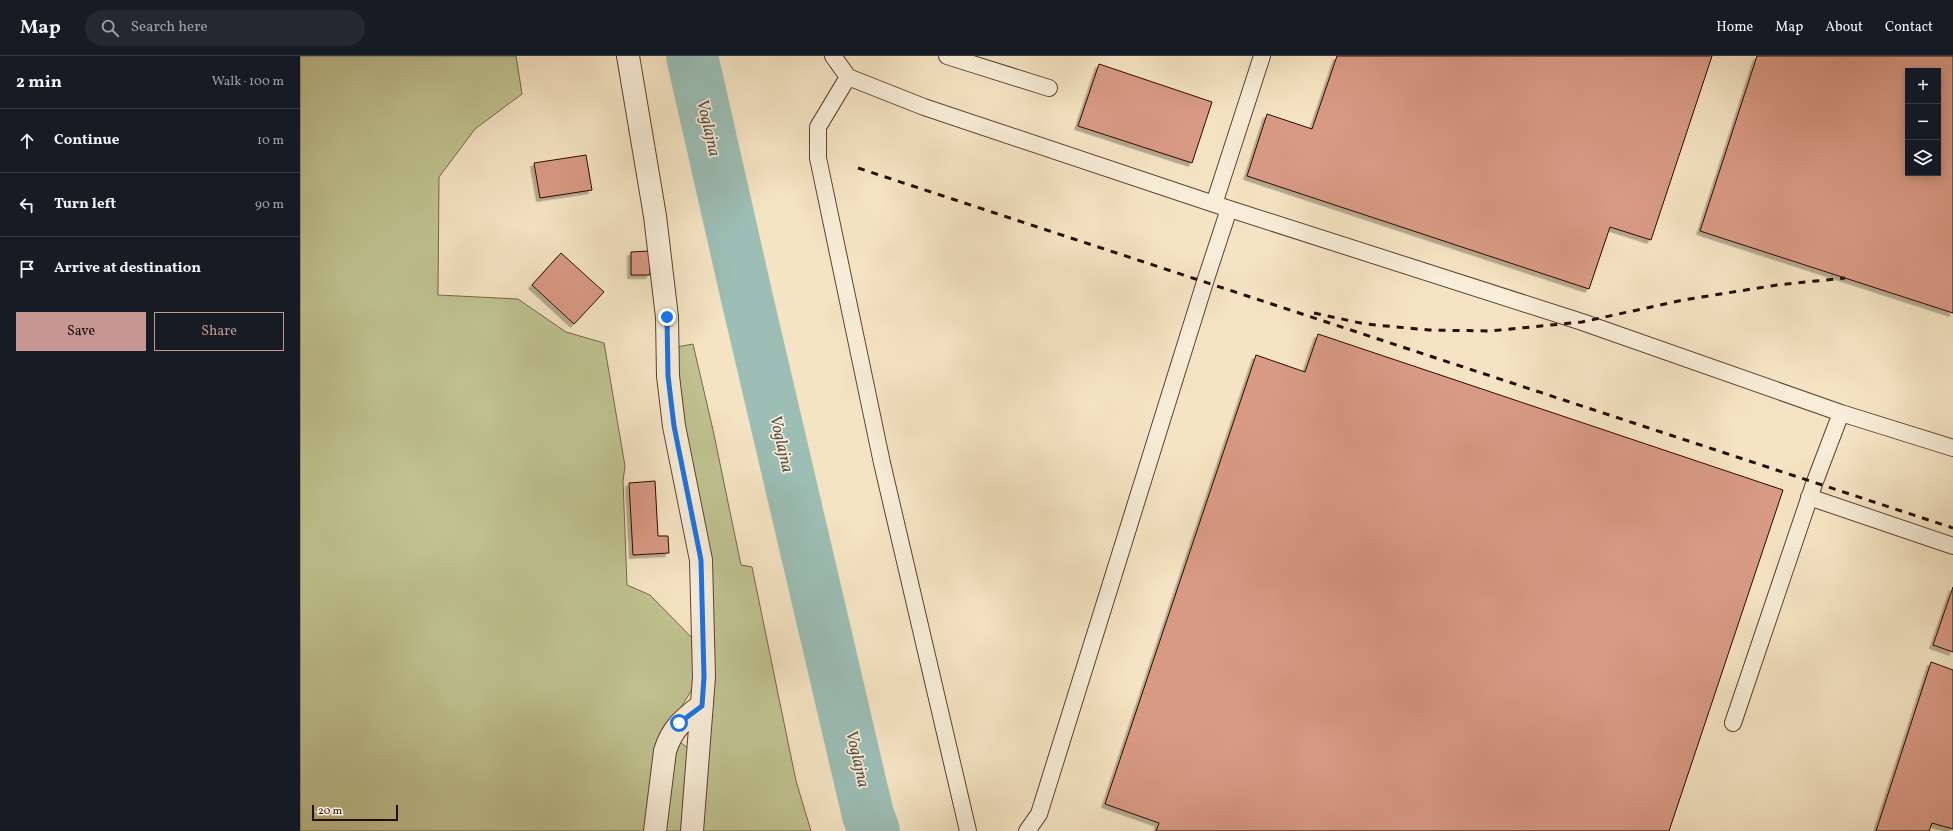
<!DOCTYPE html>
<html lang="en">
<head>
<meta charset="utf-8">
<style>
  :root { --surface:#171b24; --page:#242831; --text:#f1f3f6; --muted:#9ea1a6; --line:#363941; --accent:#c59692 }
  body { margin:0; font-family:Vollkorn,serif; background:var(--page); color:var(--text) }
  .controls { position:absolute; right:12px; top:12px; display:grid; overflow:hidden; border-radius:0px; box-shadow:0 2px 10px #0003 }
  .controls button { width:36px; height:36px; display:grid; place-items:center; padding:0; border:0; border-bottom:1px solid var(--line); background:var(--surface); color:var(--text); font:20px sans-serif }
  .scale { position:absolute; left:12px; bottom:10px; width:86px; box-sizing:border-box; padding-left:4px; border:2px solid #2b0a01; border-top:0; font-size:11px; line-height:14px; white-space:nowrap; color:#2b0a01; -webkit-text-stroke:3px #f8edd8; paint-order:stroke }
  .stop { position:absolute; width:12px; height:12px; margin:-9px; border:3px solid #1a73e8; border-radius:50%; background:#fff }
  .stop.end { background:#1a73e8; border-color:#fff; box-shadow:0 1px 4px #0008 }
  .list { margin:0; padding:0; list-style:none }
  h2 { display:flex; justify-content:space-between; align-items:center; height:52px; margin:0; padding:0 16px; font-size:17px }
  h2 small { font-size:13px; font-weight:400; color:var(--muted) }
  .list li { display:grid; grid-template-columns:26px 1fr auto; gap:12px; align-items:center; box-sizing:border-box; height:64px; padding:0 16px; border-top:1px solid var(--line) }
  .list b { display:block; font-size:15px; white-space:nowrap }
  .list em { font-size:13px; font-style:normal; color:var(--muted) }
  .actions { display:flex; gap:8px; padding:12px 16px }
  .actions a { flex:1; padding:9px 0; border:1px solid var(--accent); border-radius:0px; text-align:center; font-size:14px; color:var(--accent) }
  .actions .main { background:var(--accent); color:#111 }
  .icon { flex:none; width:22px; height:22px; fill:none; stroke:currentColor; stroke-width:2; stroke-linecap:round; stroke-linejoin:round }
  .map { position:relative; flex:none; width:1653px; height:775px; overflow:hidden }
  header { display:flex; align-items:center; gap:24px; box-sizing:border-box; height:56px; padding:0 20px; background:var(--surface); border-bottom:1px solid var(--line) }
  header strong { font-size:19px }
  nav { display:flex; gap:22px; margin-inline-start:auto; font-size:14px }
  .search { width:280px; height:36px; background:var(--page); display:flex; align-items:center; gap:10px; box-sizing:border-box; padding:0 14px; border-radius:22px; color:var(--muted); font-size:15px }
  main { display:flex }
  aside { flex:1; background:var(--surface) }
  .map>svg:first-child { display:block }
  .green { fill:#c0c391; stroke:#766649 }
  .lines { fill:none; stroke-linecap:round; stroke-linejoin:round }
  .river { stroke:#9cbeb5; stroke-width:52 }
  .building { fill:#d99a85; stroke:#2b0a01; fill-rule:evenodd; filter:url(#shadow) }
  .lane-casing { stroke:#5e4032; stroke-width:18 }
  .street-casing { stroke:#5e4032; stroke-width:24 }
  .lane { stroke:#f8edd8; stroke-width:16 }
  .street { stroke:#f8edd8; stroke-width:22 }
  .rail { stroke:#2b0a01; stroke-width:3; stroke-dasharray:7 7; stroke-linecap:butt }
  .route { stroke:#1a73e8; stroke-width:5 }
  .labels { text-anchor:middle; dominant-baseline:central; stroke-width:3.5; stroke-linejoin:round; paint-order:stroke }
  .water-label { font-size:17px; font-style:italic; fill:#585249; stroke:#f8edd8 }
</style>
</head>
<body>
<header>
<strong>Map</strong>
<div class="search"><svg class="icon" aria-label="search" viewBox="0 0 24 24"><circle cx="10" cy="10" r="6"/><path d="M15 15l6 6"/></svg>Search here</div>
<nav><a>Home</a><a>Map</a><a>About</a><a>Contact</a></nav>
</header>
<main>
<aside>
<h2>2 min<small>Walk · 100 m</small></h2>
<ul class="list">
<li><svg class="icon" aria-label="ahead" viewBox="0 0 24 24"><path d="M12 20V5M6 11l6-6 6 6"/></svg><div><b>Continue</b></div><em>10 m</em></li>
<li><svg class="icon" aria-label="left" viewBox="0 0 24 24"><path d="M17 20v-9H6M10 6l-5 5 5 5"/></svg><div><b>Turn left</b></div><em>90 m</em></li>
<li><svg class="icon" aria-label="arrive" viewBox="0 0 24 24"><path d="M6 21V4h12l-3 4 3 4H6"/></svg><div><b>Arrive at destination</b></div></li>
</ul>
<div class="actions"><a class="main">Save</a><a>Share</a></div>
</aside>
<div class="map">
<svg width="1653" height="775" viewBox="0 0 1653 775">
  <defs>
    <filter id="shadow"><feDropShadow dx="-3.5" dy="3.5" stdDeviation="0" flood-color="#0004"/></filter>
  </defs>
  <rect width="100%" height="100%" fill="#f5e4c3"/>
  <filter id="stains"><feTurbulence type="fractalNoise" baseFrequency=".005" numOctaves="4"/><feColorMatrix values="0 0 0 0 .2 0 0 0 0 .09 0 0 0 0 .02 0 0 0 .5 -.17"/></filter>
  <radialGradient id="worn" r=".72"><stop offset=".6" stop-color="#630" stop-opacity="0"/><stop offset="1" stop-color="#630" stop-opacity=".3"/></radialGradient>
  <path class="green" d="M0,0H216L222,38L175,73L139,121L138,239L218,243L266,276L304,287L325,410L323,425L327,529L350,539L396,586V627L364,679L350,775H0Z
    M393,288L413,374L441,509L452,511L496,725L511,775H397L410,620L371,292Z
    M381,687L388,692L383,775H360L375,688Z"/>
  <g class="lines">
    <path class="river" d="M392,0L447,242L568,759L574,775"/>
  </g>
  <path class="building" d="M1037,0H1412L1351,184L1310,171L1289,233L947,120L967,58L1012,73Z
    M1457,0H1653V257L1400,175ZM1608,15H1638V117H1608Z
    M799,8L912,46L892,107L778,70Z
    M286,99L292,134L240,142L234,107Z
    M349,195L350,219H331V196Z
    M261,197L304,236L274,268L232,229Z
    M1018,278L1483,434L1369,775H856L859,767L805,748L956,299L1005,316Z
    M355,425L358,480H368L369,497L333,499L329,427Z
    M1653,531V596L1633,589Z
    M1631,606L1653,614V773L1632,767L1629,775H1576Z"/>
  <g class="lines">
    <defs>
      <path id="lane" d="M533,0L548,21L624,51L914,148L1282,266L1541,357L1653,392
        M647,0L749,32
        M548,21L518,71V102L582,407L668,775
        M914,148L962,0
        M1509,441L1653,490
        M1433,667L1514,428L1541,357
        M727,775L739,758L905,226L929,153"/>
      <path id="street" d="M328,0L355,160L367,261L368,320L374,370L401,504L404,621L392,775
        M355,775L365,695C372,672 384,663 402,649"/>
    </defs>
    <use href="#lane" class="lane-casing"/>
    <use href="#street" class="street-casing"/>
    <use href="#lane" class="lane"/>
    <use href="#street" class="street"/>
    <path class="rail" d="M558,112L1653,472
      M1014,257L1065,268L1129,274L1190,275L1282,266L1383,244L1477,229L1545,222"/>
  </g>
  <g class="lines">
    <path class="route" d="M367,261L368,320L374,370L401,504L404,621L402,650L379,667"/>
  </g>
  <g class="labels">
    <g class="water-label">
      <text transform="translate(408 72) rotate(77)">Voglajna</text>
      <text transform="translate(481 388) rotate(77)">Voglajna</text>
      <text transform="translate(557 703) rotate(77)">Voglajna</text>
    </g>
  </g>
  <rect width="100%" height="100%" filter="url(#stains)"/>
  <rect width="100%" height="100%" fill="url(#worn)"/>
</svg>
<div class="controls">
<button>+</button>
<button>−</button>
<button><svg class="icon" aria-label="layers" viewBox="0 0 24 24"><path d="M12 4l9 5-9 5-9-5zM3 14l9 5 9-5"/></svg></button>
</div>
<div class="scale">20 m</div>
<div class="stop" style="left:379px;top:667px"></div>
<div class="stop end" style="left:367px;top:261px"></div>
</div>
</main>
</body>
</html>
